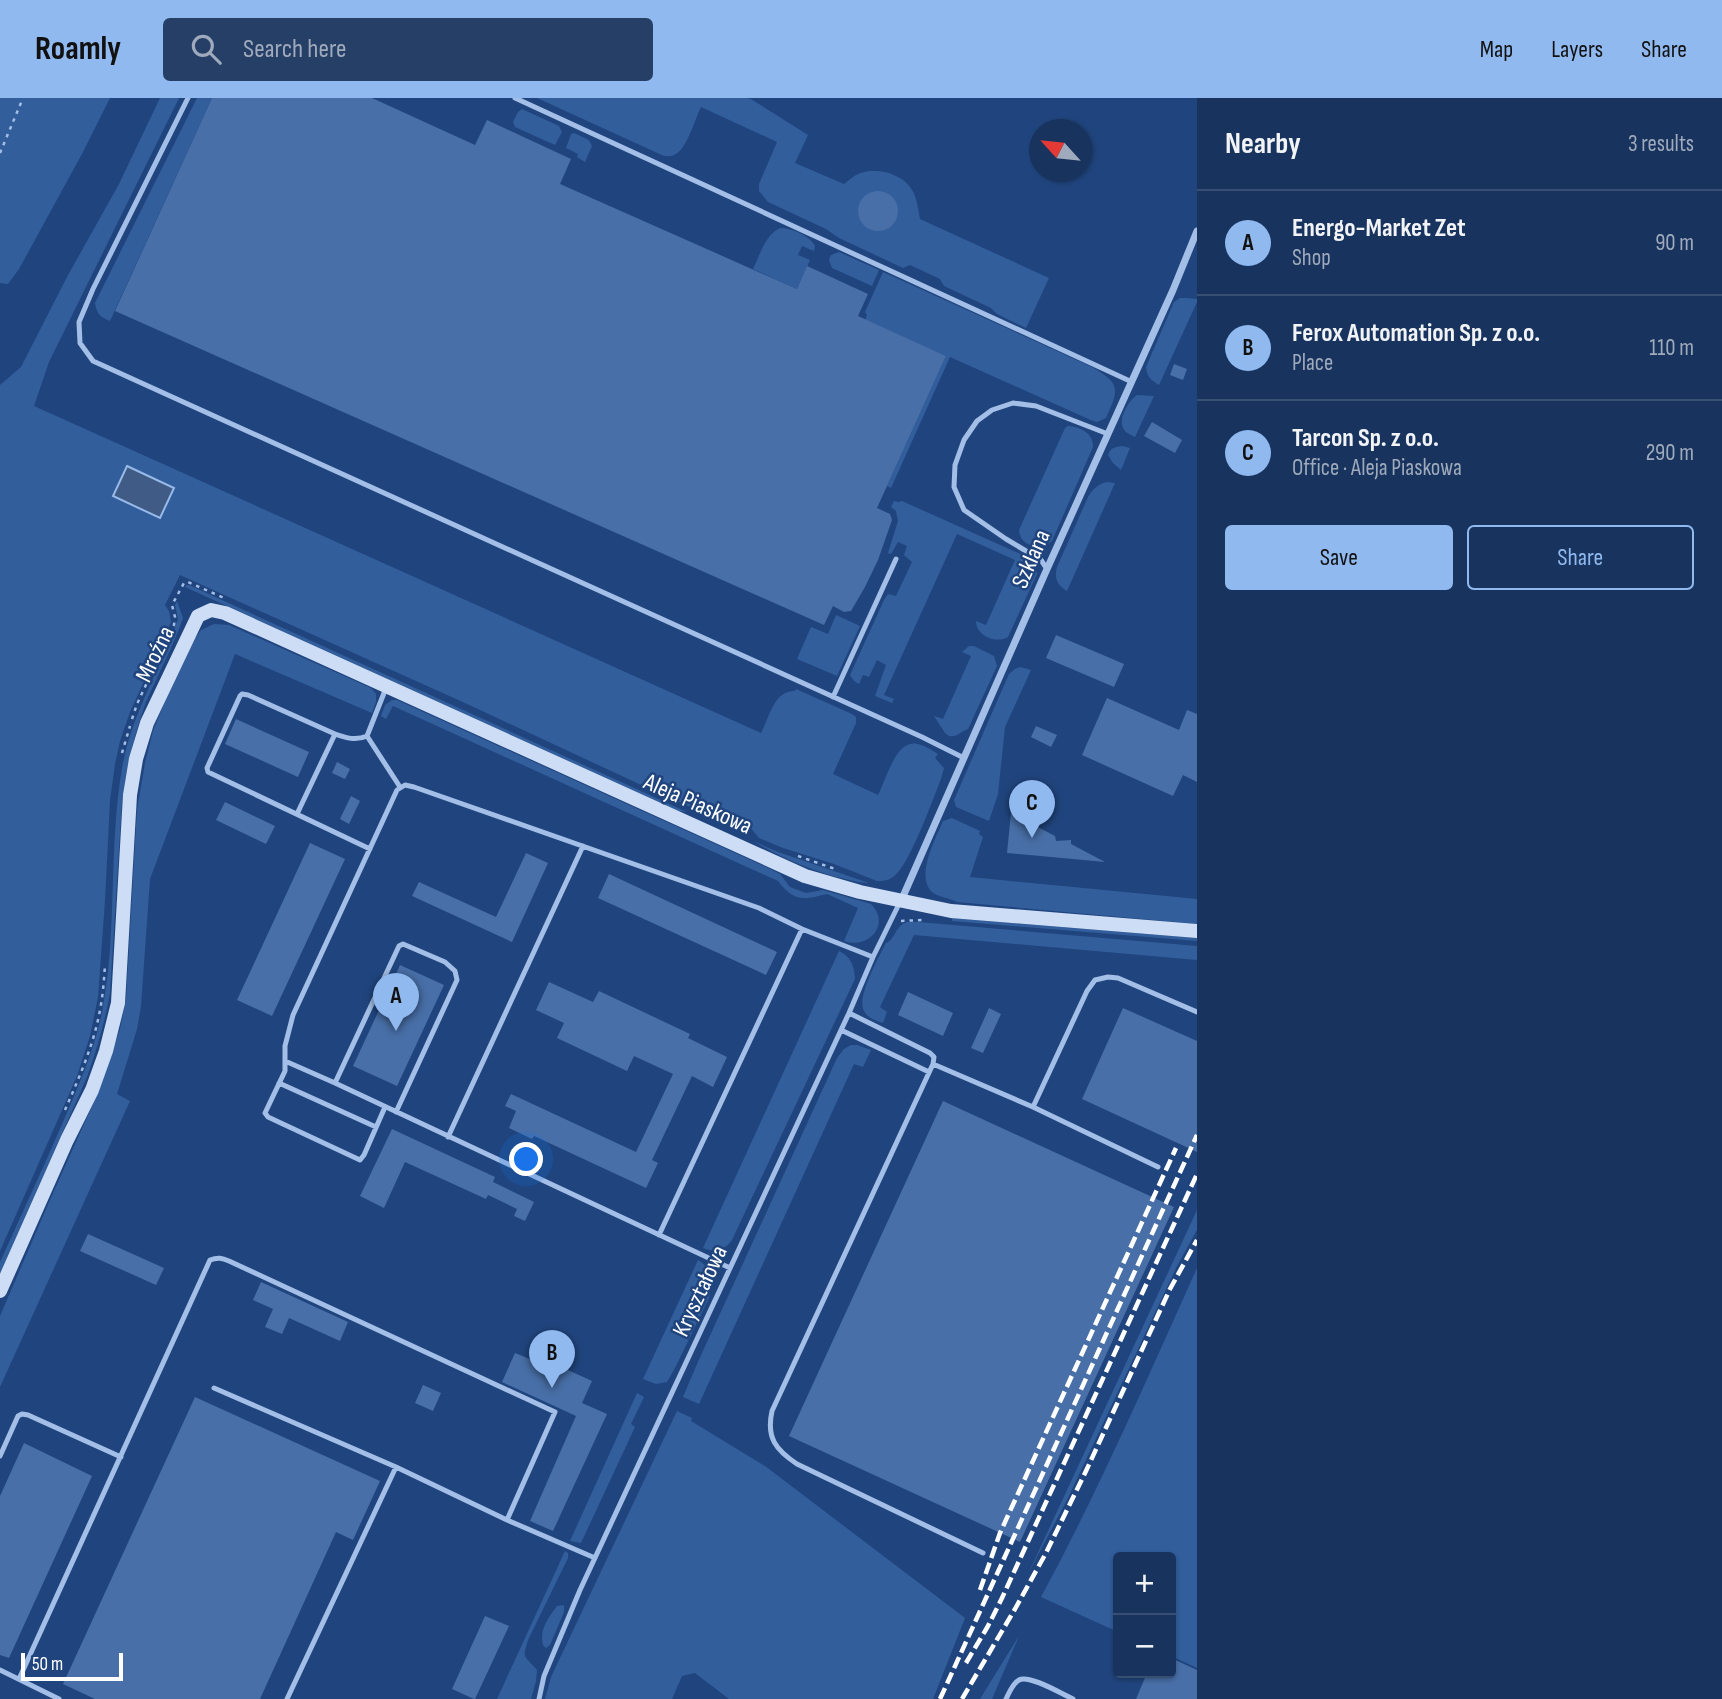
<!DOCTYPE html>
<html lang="en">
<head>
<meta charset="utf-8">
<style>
  :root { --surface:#18345e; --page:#253f67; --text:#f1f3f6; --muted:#9faabc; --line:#364f73; --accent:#90b9f0 }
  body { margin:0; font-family:"Sofia Sans Condensed",sans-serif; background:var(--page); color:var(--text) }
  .controls { position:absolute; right:21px; bottom:21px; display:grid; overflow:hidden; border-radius:7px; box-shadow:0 2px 5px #0004 }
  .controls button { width:63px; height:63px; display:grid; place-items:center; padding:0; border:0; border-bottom:2px solid var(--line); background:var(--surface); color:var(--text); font:35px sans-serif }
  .compass { position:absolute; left:1029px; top:21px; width:63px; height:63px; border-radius:50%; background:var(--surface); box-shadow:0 2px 5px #0004; rotate:297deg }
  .scale { position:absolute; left:21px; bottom:18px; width:102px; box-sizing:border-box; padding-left:7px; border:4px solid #fff; border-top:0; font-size:19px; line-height:24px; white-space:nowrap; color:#fff; -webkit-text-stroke:5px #20457e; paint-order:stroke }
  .you { position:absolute; left:527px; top:1062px; width:24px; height:24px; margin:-18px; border:5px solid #fff; border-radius:50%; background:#1a73e8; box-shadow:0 0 0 10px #1a73e833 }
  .badge { display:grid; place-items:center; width:46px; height:46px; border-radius:50%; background:var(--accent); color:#111; font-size:23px; font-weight:700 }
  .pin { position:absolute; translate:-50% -58px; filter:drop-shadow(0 2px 4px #0008) }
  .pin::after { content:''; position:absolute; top:37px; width:24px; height:21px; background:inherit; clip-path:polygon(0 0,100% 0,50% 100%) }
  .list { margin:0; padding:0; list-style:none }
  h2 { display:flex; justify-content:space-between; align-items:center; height:91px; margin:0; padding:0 28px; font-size:30px }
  h2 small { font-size:23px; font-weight:400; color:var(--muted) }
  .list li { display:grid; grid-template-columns:46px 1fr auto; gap:21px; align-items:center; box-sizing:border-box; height:105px; padding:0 28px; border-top:2px solid var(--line) }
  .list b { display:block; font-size:26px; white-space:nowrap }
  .list p { margin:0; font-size:23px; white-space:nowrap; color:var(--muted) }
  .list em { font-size:23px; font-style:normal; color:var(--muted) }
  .actions { display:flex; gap:14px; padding:21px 28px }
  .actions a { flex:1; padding:16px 0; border:2px solid var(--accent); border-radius:7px; text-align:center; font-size:24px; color:var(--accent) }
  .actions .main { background:var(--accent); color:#111 }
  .icon { flex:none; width:38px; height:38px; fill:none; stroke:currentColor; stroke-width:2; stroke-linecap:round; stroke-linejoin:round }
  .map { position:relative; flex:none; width:1197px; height:1601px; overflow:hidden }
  header { display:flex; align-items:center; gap:42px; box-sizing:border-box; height:98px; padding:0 35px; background:var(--accent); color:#111 }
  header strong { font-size:33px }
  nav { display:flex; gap:38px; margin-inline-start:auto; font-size:24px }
  .search { width:490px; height:63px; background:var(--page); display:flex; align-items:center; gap:18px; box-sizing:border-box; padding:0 24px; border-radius:7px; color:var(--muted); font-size:26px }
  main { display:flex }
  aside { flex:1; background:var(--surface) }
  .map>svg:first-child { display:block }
  .green { fill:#325e9c }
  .water { fill:#405c86; stroke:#97bae9; stroke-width:2 }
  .building { fill:#486fa7 }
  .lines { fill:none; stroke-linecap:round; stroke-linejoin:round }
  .path { stroke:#a3bfe7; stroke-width:2.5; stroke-dasharray:3.5 5; stroke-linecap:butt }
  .service { stroke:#a3bfe7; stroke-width:5 }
  .minor { stroke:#a3bfe7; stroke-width:7 }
  .secondary { stroke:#ceddf6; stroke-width:14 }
  .rail { stroke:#fff; stroke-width:4.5; stroke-dasharray:12 5; stroke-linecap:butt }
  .labels { text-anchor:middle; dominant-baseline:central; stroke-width:5; stroke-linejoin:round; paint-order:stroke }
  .street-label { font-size:24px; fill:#fff; stroke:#20457e }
</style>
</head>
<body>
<header>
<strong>Roamly</strong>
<div class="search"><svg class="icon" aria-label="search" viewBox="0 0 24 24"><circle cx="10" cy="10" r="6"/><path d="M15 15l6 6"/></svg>Search here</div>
<nav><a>Map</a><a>Layers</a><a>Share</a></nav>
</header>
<main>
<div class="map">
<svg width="1197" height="1601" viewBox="0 0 1197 1601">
  <rect width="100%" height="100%" fill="#20457e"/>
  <path class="green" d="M0,0H110L83,54L19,171L8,186L0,185Z
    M160,0H179L49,264L34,308L761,635C770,619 773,593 795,593L796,591L852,616L856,619V625L833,676L878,697C886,682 896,641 917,646C924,647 932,652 938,656L935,660L944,670L941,681C933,701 909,769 893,779C888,783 882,783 877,783L834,766L783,750L759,740L749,728L725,717L697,712L637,685L465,605L180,477L165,507L169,513L171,524L130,614L120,643L115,666L110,702L105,803L98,899L90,938L77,978L0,1153V287L21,269L67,179L119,86Z
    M197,0H212L110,223C100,219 97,216 95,205Z
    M537,0H747L751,1L808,37L795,65L844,86C847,84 850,81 853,79C869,68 898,73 910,89C917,98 918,110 920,121L1049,180L1026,230L997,216L991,210L944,188L940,181L910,167L903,170L839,140L826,131L768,104L759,93V86L777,44L701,9C695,21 687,50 676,56C671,59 669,58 664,58Z
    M522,11L559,28L562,34L555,47L515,29L513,24L518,14Z
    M574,35L589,42L592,48L585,64L577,59L578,56L566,50L571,36Z
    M780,130C792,130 810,138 815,148L814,153L802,148L798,157L810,162L797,191L753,171C760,157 765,137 780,130Z
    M839,154L879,172L872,188L832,170L829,162L831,157Z
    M883,174L1092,269C1121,286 1119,291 1106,320L1097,324L1093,323L950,259L891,390L887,388L946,258L865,222L867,217L865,214Z
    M1180,200H1186L1197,201V204L1159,287C1151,282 1147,279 1146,269L1174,204Z
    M1137,297L1154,298L1135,339C1132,337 1128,336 1125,333C1116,323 1128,303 1137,297Z
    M1068,328C1081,329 1094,336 1093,349L1052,443C1041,453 1020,449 1019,432L1065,330Z
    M1122,348L1130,350L1121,372L1113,365L1108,357C1110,350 1115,349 1122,348Z
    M1106,384L1115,385L1067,493C1057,487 1054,480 1057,469L1088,399C1093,391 1097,387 1106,384Z
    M894,403L898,404L902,403L1027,459C1034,464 1036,468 1037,476L1008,539C996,546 976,538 976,523L986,527L1015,462L957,436L884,597L894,601L892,605L875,598L886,567L877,562L869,579L863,577L859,586L854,583L850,577L884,502L888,496L896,498L912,464L904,457L907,448L898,444L891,456L888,455L898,423L896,413L891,409Z
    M187,487H189L687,714L678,713L664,707L185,489Z
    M177,503L183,520C173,549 158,576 146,604C134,637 126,670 122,704L110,895C105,924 97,951 87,979L0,1176V1164C21,1117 43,1071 63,1024C78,989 93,955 101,919C118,838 108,751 122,670C132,615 160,572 178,521L175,507Z
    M836,517L860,528L837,578L797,561L811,529L828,536Z
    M214,526L229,527L371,590L376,596V604L372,615L235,556L150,781L141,908L137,931L117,996L130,1003L0,1289V1218L50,1102L97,997L120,931L126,901L137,712L145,665L153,633L172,586L190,547L201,532Z
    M969,548H974L994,558L997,568L968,631C961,633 957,640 949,638L945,635L934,618L943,621L971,558L962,554Z
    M1020,569L1031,572L1005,629L998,696L989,723L956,709L954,702L1009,576L1015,571Z
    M392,602H397L766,769L780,776L790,789L806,795L823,792L871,806C891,826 869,852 844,843L858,810L827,796C803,802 794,804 778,783L393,608L386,621L381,618L385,607Z
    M952,720L980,733L979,736L983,739L970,779L1197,801V826L957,804C949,799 938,800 931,793C916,776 936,740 943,723Z
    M753,743L778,754L869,785C858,785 847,781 836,779C806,770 780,759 753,743Z
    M952,820L1197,840V843L952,823Z
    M907,824H918L1197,848V862L914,837L880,909L887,914L883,925C877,923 867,920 864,913C856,899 879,859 886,845C896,841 894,829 907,824Z
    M839,853C851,859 854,867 855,881L732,1142C725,1152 715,1155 703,1150Z
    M851,947H857L871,952L863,969L854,966L699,1306L683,1299L697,1266L837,960L844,951Z
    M1197,1112V1132L1177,1168L1068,1400L1028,1476Z
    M698,1162C713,1171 713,1184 709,1200L675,1270L667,1284L656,1286L643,1281Z
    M1197,1170V1570L1171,1558V1459H1118V1534L1041,1499C1099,1392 1147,1281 1197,1170Z
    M637,1295L644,1299L631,1326L635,1329L581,1445L570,1443Z
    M677,1313L692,1320L691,1323L765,1368L965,1520L933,1601H729L695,1575L682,1578L672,1601H545L551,1579Z
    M565,1453L568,1455V1460L528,1542C522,1561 524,1557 537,1572L536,1583L531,1601H497Z
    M564,1507V1514L550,1547L546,1550L543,1547C539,1532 548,1520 557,1508Z
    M1019,1538L992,1601H980Z"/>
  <path class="water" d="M127,368L174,390L160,420L113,398Z"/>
  <path class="building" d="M212,0H372L475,47L487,22L571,61L560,86L797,191L807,168L868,196L858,218L946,258L877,410L890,416L892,422L878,462L865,489L851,513L844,514L833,508L824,527L115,213Z
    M858 113a20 20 0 1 1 40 0a20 20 0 1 1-40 0Z
    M1174,266L1187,271L1183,282L1170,277Z
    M1152,324L1182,342L1175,355L1144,338Z
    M1056,537L1124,566L1114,589L1046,560Z
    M1107,600L1179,632L1187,612L1197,616V684L1183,677L1173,698L1082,657Z
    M236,621L309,654L298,679L225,646Z
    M1036,628L1057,637L1051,649L1031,639Z
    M337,664L350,671L345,681L332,675Z
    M351,698L360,703L349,726L340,721Z
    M225,704L275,728L266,746L216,722Z
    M1011,715L1055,738L1056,743L1071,742V746L1105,764L1007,755Z
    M310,745L345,761L272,918L237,902Z
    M526,755L548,765L512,844L412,798L419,784L496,819Z
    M609,776L777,854L766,877L598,800Z
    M400,867L444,887L397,988L353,968Z
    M549,884L593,904L599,893L690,936L688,940L727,959L713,989L692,978L652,1062L658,1065L646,1090L534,1038L532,1041L509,1030L516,1013L505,1008L511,996L636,1054L673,976L634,958L627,973L557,940L564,925L536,912Z
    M908,894L953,915L943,938L898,917Z
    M989,910L1001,916L983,955L971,950Z
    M1123,910L1197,943V1054L1082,1001Z
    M943,1003L1174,1109L1020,1444L789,1338Z
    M392,1031L495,1079L493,1084L534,1104L525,1123L514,1118L517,1111L488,1097L486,1101L405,1064L384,1110L360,1098Z
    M88,1136L164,1170L156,1187L80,1153Z
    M261,1184L348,1224L340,1243L289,1220L282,1236L265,1229L273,1211L253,1202Z
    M515,1255L532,1262L535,1257L592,1283L582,1305L607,1316L553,1433L530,1423L576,1318L502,1284Z
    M423,1287L441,1295L433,1313L415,1305Z
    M195,1299L380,1383L353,1442L336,1434L260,1601H95L63,1586Z
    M24,1345L92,1378L9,1560L0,1557V1398Z
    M485,1518L509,1528L475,1601H474L452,1591Z
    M1171,1560L1197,1572V1601H1136L1147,1575H1171Z"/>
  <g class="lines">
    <path class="path" d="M0,55L23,0
      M132,621L137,606L174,527L175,519L172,507L184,485L188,484L224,500
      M122,655L130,628
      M798,758L835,771
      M901,823L922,822
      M65,1012C79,980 94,946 100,912C103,897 104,882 105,867"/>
    <path class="service" d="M188,0L93,191L79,224L80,245L93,263L922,639L964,660
      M515,0L1132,284
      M1047,471L1041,462L1006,441L964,412L954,389L955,367L964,342L977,323L992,312L1013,305L1036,308L1108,336
      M833,599L896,461
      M367,638L400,689
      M297,716L335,636
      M370,751L208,674L207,670L240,598L242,596L248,597L335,636C346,640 356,643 367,638L386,590
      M849,915L930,955L934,959L933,966
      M841,932L929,974
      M285,963L335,985L730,1170
      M279,985L376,1029
      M335,985L399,848L403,846L445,864L455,873L457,882L396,1014
      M385,1009L364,1057L360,1062L268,1019L265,1015L285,973V948L293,917L397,692L405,687L414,689L759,810L802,831L873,859
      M1033,1009L1087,893L1095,882L1108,879L1118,880L1197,914
      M448,1039L583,748
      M659,1137L802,831
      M214,1290L396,1369L507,1422L595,1460
      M0,1358L18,1318L22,1316L28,1317L121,1359
      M983,1455L797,1366C776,1352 766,1340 772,1313L933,966L1033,1009L1158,1069
      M0,1572L59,1601
      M19,1581L210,1162C218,1159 222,1160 229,1163L555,1314L507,1422
      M287,1601L396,1369
      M539,1601L544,1578L580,1492L849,915L873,859L900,804
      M1006,1601C1009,1595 1013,1585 1019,1582C1029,1576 1062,1596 1073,1601"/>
    <path class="minor" d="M901,803L1047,471L1173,192L1197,133"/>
    <path class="secondary" d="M0,1193L67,1042L92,992L106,953L118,905L130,697L136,661L147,625L198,518L211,512L225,515L805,778L860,794L951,813L1197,833"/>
    <path class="rail" d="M980,1492L1000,1435L1176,1050
      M966,1565L988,1528L1002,1500L1197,1076
      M940,1601L1197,1037
      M962,1601L1015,1511L1046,1455L1086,1373L1170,1191L1197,1142"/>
  </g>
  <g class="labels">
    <g class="street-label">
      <text transform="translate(1031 461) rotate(-66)">Szklana</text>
      <text transform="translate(155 556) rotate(-64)">Mroźna</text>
      <text transform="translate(698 706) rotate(24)">Aleja Piaskowa</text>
      <text transform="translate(700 1193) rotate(-65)">Kryształowa</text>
    </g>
  </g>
</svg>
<div class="controls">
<button>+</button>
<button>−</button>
</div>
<svg class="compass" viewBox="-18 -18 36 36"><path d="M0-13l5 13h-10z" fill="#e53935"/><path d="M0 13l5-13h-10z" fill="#9faabc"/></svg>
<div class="scale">50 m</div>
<div class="you"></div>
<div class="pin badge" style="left:396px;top:933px">A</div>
<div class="pin badge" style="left:552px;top:1290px">B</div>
<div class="pin badge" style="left:1032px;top:740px">C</div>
</div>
<aside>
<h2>Nearby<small>3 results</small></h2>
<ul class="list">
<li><span class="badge">A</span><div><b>Energo-Market Zet</b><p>Shop</p></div><em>90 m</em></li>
<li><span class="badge">B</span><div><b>Ferox Automation Sp. z o.o.</b><p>Place</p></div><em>110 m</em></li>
<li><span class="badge">C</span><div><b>Tarcon Sp. z o.o.</b><p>Office · Aleja Piaskowa</p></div><em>290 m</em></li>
</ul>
<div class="actions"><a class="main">Save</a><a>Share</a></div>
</aside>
</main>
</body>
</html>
